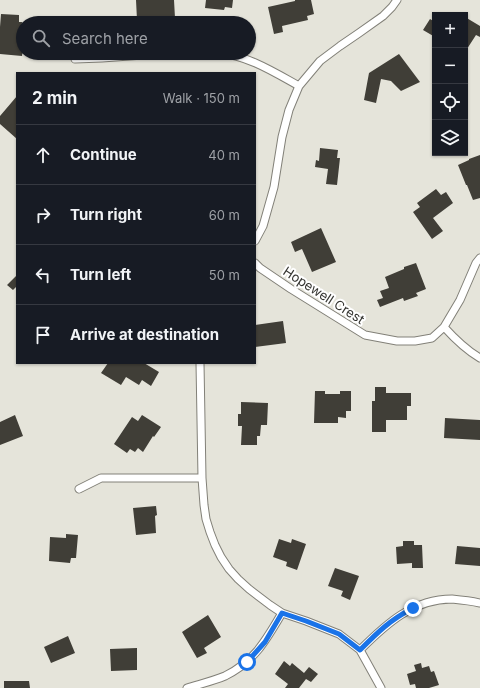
<!DOCTYPE html>
<html lang="en">
<head>
<meta charset="utf-8">
<style>
  :root { --surface:#171b24; --page:#242831; --text:#f1f3f6; --muted:#9ea1a6; --line:#363941 }
  body { margin:0; font-family:Inter,sans-serif; background:var(--page); color:var(--text) }
  .controls { position:absolute; right:12px; top:12px; display:grid; overflow:hidden; border-radius:0px; box-shadow:0 1px 3px #0004 }
  .controls button { width:36px; height:36px; display:grid; place-items:center; padding:0; border:0; border-bottom:1px solid var(--line); background:var(--surface); color:var(--text); font:20px sans-serif }
  .stop { position:absolute; width:12px; height:12px; margin:-9px; border:3px solid #1a73e8; border-radius:50%; background:#fff }
  .stop.end { background:#1a73e8; border-color:#fff; box-shadow:0 1px 4px #0008 }
  .list { margin:0; padding:0; list-style:none }
  h2 { display:flex; justify-content:space-between; align-items:center; height:52px; margin:0; padding:0 16px; font-size:17px }
  h2 small { font-size:13px; font-weight:400; color:var(--muted) }
  .list li { display:grid; grid-template-columns:26px 1fr auto; gap:12px; align-items:center; box-sizing:border-box; height:60px; padding:0 16px; border-top:1px solid var(--line) }
  .list b { display:block; font-size:15px; white-space:nowrap }
  .list em { font-size:13px; font-style:normal; color:var(--muted) }
  .icon { flex:none; width:22px; height:22px; fill:none; stroke:currentColor; stroke-width:2; stroke-linecap:round; stroke-linejoin:round }
  .map { position:relative; flex:none; width:480px; height:688px; overflow:hidden }
  .search { position:absolute; background:var(--surface); box-shadow:0 1px 3px #0004; left:16px; top:16px; width:240px; height:44px; display:flex; align-items:center; gap:10px; box-sizing:border-box; padding:0 14px; border-radius:22px; color:var(--muted); font-size:15px }
  .panel { position:absolute; background:var(--surface); box-shadow:0 1px 3px #0004; left:16px; top:72px; width:240px; height:292px; border-radius:0px }
  .map>svg:first-child { display:block }
  .building { fill:#403e37 }
  .lines { fill:none; stroke-linecap:round; stroke-linejoin:round }
  .minor-casing { stroke:#828078; stroke-width:9 }
  .minor { stroke:#fff; stroke-width:7 }
  .route { stroke:#1a73e8; stroke-width:5 }
  .labels { text-anchor:middle; dominant-baseline:central; stroke-width:4; stroke-linejoin:round; paint-order:stroke }
  .street-label { font-size:13px; fill:#363632; stroke:#fff }
</style>
</head>
<body>
<div class="map">
<svg width="480" height="688" viewBox="0 0 480 688">
  <rect width="100%" height="100%" fill="#e5e4da"/>
  <path class="building" d="M136,0H174L175,18L137,20Z
    M206,0H233L232,8L225,7L224,10L205,8Z
    M295,0H311L314,14L307,16L308,20L282,26L283,32L274,34L268,7L295,1Z
    M1,14L19,15V22H22L20,45H23L22,56L0,54V27Z
    M465,17L480,26V37L476,35L465,52Z
    M430,19L435,22V37L423,30Z
    M399,54L420,82L401,91L391,81L381,79L376,103L364,100L369,73Z
    M17,96V139L0,124V116Z
    M320,148L338,150L337,158H340L337,185L326,184L328,169L315,167L316,160L319,161Z
    M480,155V198L473,200L467,185H466L458,165L469,160V159Z
    M436,189L441,195L446,192L453,203L433,218L443,231L432,239L413,212L420,207L417,203Z
    M321,228L336,262L312,272L302,249L295,252L291,242Z
    M416,263L426,289L416,293L418,296L404,301L403,298L380,307L377,300L383,298L380,291L389,288L385,277L404,269V267Z
    M17,275V286L13,290L7,285Z
    M283,321L286,343L255,347V325Z
    M108,363H144L159,372L151,386L142,380L139,385L126,377L121,385L101,373Z
    M375,387H386V393H411V406H407V420H386V432H372V401H375Z
    M315,391H325V394H340V391H351V411H346V418L338,417V423H314Z
    M241,402L268,403L267,425H261L260,436H257V445H241L242,426H238V414H241Z
    M15,415L23,436L0,445V422Z
    M142,415L161,427L154,437L153,436L143,452L138,448L135,452L130,449L127,453L114,444L132,417L138,421Z
    M445,418L480,420V440L444,438Z
    M156,506L157,515L155,516L156,533L136,535L133,508Z
    M66,534L78,535L76,558H71L70,563L49,561L50,537L66,538Z
    M279,539L291,543L292,539L306,544L297,570L286,566L287,562L273,557Z
    M403,541H414V545H422L423,568H412V563L397,564L396,547L403,546Z
    M457,546L480,548V566L455,564Z
    M335,568L359,576L350,600L341,596L343,591L328,586Z
    M208,615L221,637L204,648L207,653L197,658L182,632Z
    M68,636L75,653L51,663L44,647Z
    M137,648V670L111,671L110,649Z
    M284,661L290,666L292,663L304,673L309,667L318,674L311,682L306,679L299,688H285L288,684L275,674Z
    M421,663L422,668L429,666L431,672L434,671L439,685L429,688H416L415,684L410,685L407,674L416,671L414,665Z
    M4,681H29L30,688H4Z"/>
  <g class="lines">
    <defs>
      <path id="minor" d="M218,53C247,55 274,72 299,86
        M75,59L102,58L170,53
        M255,241L263,226L274,187L282,137L289,110L299,86L320,61L340,46L359,33L383,16L392,7L397,0
        M255,263L260,268L291,289L365,335L397,341H415L432,338L444,327L460,300L476,263L480,258
        M444,327C454,338 466,350 480,358
        M200,363L202,478L204,505L206,519L210,532L215,545L221,557L229,569L238,579L249,589L270,605L282,613L306,621L339,634L360,650L381,688
        M79,489L101,478H202
        M360,650C386,624 413,599 452,599C462,600 471,601 480,603
        M187,688C200,684 213,681 225,676C255,661 266,640 282,613"/>
    </defs>
    <use href="#minor" class="minor-casing"/>
    <use href="#minor" class="minor"/>
  </g>
  <g class="lines">
    <path class="route" d="M247,662L265,642L282,613L306,621L339,634L360,650C378,632 390,620 413,608"/>
  </g>
  <g class="labels">
    <g class="street-label">
      <text transform="translate(324 295) rotate(33)">Hopewell Crest</text>
    </g>
  </g>
</svg>
<div class="controls">
<button>+</button>
<button>−</button>
<button><svg class="icon" aria-label="locate" viewBox="0 0 24 24"><circle cx="12" cy="12" r="6"/><path d="M12 2v4M12 18v4M2 12h4M18 12h4"/></svg></button>
<button><svg class="icon" aria-label="layers" viewBox="0 0 24 24"><path d="M12 4l9 5-9 5-9-5zM3 14l9 5 9-5"/></svg></button>
</div>
<div class="stop" style="left:247px;top:662px"></div>
<div class="stop end" style="left:413px;top:608px"></div>
<div class="search"><svg class="icon" aria-label="search" viewBox="0 0 24 24"><circle cx="10" cy="10" r="6"/><path d="M15 15l6 6"/></svg>Search here</div>
<section class="panel">
<h2>2 min<small>Walk · 150 m</small></h2>
<ul class="list">
<li><svg class="icon" aria-label="ahead" viewBox="0 0 24 24"><path d="M12 20V5M6 11l6-6 6 6"/></svg><div><b>Continue</b></div><em>40 m</em></li>
<li><svg class="icon" aria-label="right" viewBox="0 0 24 24"><path d="M7 20v-9h11M14 6l5 5-5 5"/></svg><div><b>Turn right</b></div><em>60 m</em></li>
<li><svg class="icon" aria-label="left" viewBox="0 0 24 24"><path d="M17 20v-9H6M10 6l-5 5 5 5"/></svg><div><b>Turn left</b></div><em>50 m</em></li>
<li><svg class="icon" aria-label="arrive" viewBox="0 0 24 24"><path d="M6 21V4h12l-3 4 3 4H6"/></svg><div><b>Arrive at destination</b></div></li>
</ul>
</section>
</div>
</body>
</html>
